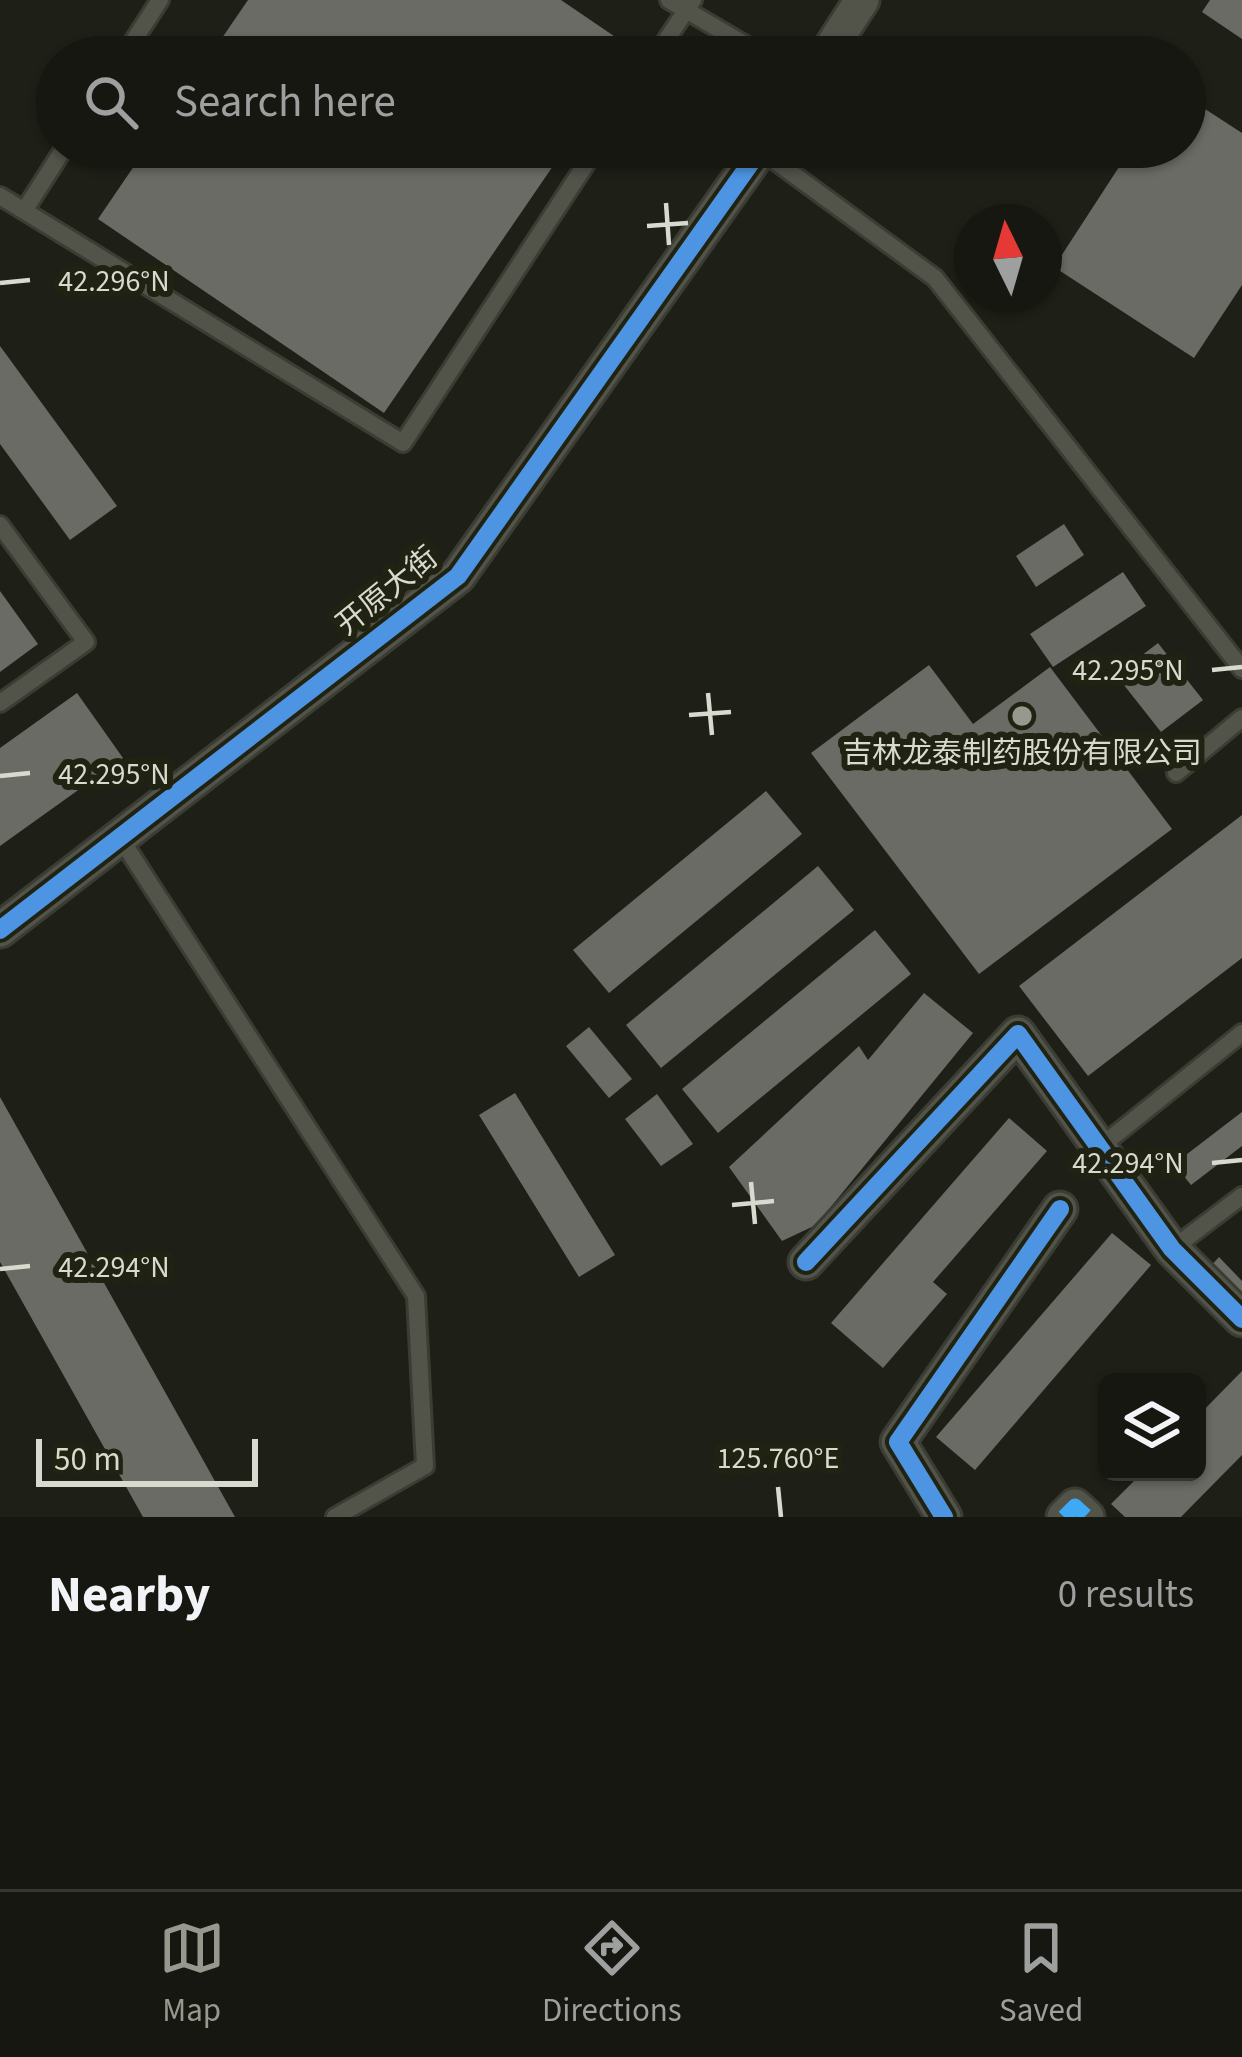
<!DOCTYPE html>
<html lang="en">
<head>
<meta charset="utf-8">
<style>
  :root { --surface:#161710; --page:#1f2019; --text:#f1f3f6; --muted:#9e9f9f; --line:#353630; --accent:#97998e }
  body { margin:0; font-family:"Source Sans 3","Noto Sans SC",sans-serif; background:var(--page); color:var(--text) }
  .controls { position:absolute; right:36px; bottom:36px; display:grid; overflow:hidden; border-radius:18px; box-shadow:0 3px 9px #0004 }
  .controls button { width:108px; height:108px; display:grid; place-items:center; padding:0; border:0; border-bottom:3px solid var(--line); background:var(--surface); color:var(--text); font:60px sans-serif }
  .compass { position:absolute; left:954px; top:204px; width:108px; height:108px; border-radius:50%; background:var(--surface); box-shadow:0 3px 9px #0004; rotate:355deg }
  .scale { position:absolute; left:36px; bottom:30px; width:222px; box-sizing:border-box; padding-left:12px; border:6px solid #d8dacf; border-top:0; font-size:33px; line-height:42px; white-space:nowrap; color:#d8dacf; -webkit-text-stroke:9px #212312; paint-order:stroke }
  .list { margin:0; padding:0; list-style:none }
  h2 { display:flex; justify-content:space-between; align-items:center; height:156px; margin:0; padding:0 48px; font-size:51px }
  h2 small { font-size:39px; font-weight:400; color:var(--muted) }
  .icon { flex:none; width:66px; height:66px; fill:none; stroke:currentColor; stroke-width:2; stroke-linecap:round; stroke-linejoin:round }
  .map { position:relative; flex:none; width:1242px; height:1517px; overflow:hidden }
  .search { position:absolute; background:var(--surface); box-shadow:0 3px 9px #0004; left:36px; right:36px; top:36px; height:132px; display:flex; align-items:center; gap:30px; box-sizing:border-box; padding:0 42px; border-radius:66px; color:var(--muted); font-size:45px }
  .sheet { height:372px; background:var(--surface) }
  nav { display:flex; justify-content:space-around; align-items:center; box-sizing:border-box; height:168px; border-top:3px solid var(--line); background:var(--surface); font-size:33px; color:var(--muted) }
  nav a { display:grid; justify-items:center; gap:6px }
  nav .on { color:var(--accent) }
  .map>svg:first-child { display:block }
  .building { fill:#6a6b64 }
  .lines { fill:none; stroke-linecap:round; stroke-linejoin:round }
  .lane-casing { stroke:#3b3c34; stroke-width:22 }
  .street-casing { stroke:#3b3c34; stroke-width:39 }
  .lane { stroke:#525349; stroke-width:16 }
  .street { stroke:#525349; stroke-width:33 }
  .quiet { stroke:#3fa9f5; stroke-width:15; stroke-dasharray:30 15; stroke-linecap:butt }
  .cycleway-casing { stroke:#212312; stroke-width:26 }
  .cycleway { stroke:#4d94e3; stroke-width:18 }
  .ticks { fill:none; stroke:#d8dacf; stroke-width:4.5 }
  .poi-dot { fill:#97998e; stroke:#212312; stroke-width:4.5 }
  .labels { text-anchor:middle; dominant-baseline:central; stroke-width:12; stroke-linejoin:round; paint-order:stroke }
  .street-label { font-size:30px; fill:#d8dacf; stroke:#212312 }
  .poi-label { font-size:30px; fill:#d8dacf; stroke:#212312 }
  .ticks-label { font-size:30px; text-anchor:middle; fill:#d8dacf; stroke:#212312; stroke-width:12; stroke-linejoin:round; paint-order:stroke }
</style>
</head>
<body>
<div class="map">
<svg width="1242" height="1517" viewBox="0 0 1242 1517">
  <rect width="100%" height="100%" fill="#1e1f16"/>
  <path class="building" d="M248,0H561L633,49L628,57H209Z
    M1210,0H1242V39L1202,12Z
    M1185,96L1242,133V285L1194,358L1054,267L1132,147H1185Z
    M147,147H566L384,413L98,219Z
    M0,346L117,506L70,540L0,444Z
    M1064,524L1084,555L1036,587L1016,556Z
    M1123,572L1146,606L1053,667L1030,634Z
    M0,591L38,644L0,672Z
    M1158,643L1203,700L1161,732L1116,675Z
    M929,665L973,724L1050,667L1172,829L979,974L811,753Z
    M77,693L123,758L0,846V748Z
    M766,791L802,834L609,993L573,950Z
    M1242,815V958L1088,1076L1019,986Z
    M818,866L854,910L661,1068L626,1025Z
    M875,930L911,974L718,1133L682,1089Z
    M924,993L973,1033L816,1225L782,1241L729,1167L859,1046L868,1060Z
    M589,1027L632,1079L609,1098L566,1046Z
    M515,1093L615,1255L579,1277L479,1115Z
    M657,1094L693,1144L661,1166L625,1119Z
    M0,1097L235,1517H143L0,1262Z
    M1242,1112V1146L1191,1185L1174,1164Z
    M1009,1118L1047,1151L933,1282L947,1294L883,1368L831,1323Z
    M1112,1233L1151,1265L975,1470L936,1437Z
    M1219,1257L1242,1281V1303L1209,1268Z
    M1242,1371V1455L1181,1517H1125L1111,1504L1143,1472H1197V1417Z"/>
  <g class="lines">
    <defs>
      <path id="lane" d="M669,0L766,57
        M123,57L160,0
        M655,57L693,0
        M760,150L935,278L1242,669
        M0,196L403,443L597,147
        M24,211L65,147
        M0,525L86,642L0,703
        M1176,773L1242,718
        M119,836L416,1296L425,1466L335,1517
        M1100,1147L1242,1033
        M1172,1249L1242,1196"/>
      <path id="street" d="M825,57L862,0
        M0,930L458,576L762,147
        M806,1262L1018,1034L1172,1249L1242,1319
        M944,1517L898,1442L1060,1209
        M1064,1517L1075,1506L1087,1517"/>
    </defs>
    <use href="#lane" class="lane-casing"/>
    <use href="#street" class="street-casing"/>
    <use href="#lane" class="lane"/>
    <use href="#street" class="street"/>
    <path class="quiet" d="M1064,1517L1075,1506L1087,1517"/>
    <defs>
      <path id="cycleway" d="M0,930L458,576L762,147
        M806,1262L1018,1034L1172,1249L1242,1319
        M944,1517L898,1442L1060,1209"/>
    </defs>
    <use href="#cycleway" class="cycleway-casing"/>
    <use href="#cycleway" class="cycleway"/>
  </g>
  <path class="ticks" d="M666,203L669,245M647,226L688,223M0,283L30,280M1212,670L1242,667M708,693L712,735M689,715L731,712M0,776L30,773M1212,1163L1242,1160M751,1182L755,1224M732,1205L774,1201M0,1269L30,1266M778,1487L781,1517"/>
  <circle class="poi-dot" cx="1022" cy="716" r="12"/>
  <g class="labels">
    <g class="street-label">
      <text transform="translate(387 591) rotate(-39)">开原大街</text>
    </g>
    <g class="poi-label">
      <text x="1022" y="753">吉林龙泰制药股份有限公司</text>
    </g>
  </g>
  <g class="ticks-label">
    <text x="114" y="291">42.296°N</text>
    <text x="1128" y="680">42.295°N</text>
    <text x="114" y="784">42.295°N</text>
    <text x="1128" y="1173">42.294°N</text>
    <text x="114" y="1277">42.294°N</text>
    <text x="778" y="1468">125.760°E</text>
  </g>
</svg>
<div class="controls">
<button><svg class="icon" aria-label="layers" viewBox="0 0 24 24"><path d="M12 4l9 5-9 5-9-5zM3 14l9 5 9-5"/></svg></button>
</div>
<svg class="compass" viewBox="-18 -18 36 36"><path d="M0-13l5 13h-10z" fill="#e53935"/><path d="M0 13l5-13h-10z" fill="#9e9f9f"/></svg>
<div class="scale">50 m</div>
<div class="search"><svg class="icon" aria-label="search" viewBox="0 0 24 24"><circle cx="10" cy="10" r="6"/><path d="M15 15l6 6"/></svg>Search here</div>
</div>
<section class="sheet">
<h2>Nearby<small>0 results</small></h2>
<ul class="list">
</ul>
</section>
<nav>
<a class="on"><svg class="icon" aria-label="map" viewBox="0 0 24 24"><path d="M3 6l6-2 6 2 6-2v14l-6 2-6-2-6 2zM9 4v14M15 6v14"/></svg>Map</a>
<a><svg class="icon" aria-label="directions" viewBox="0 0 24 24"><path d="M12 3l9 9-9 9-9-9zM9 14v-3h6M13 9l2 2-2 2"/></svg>Directions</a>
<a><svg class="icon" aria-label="saved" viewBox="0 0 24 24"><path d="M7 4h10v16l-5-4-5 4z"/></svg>Saved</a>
</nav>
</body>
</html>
